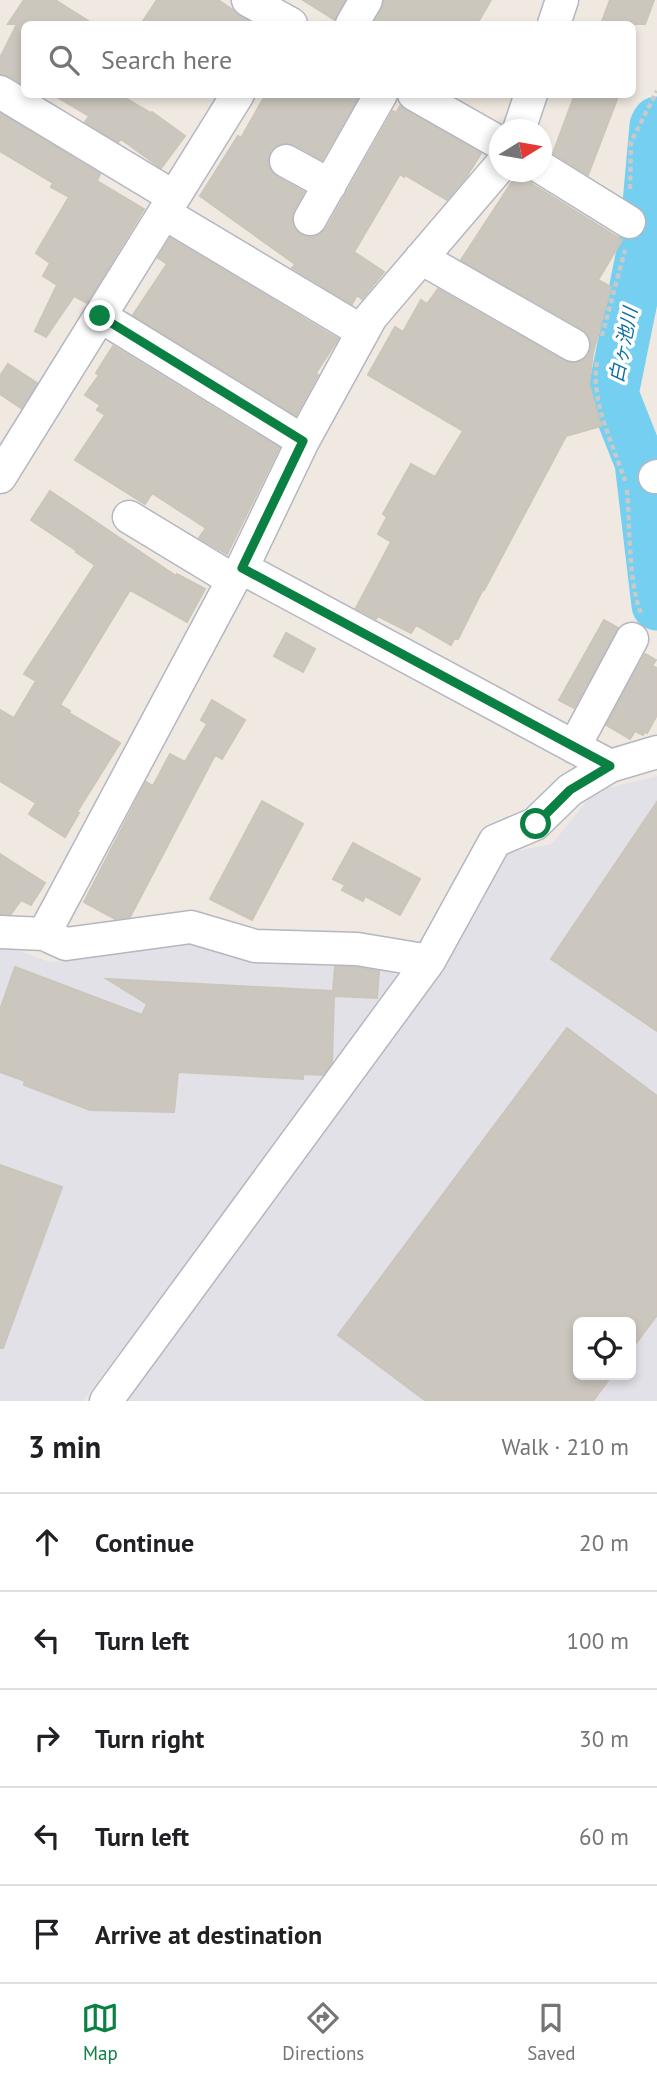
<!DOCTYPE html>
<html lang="en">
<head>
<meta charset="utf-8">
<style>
  :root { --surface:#fff; --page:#f6f6f6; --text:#202124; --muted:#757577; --line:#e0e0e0; --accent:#0b8043 }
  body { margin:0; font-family:"PT Sans","Noto Sans JP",sans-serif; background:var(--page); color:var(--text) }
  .controls { position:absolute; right:21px; bottom:21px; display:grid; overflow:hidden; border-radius:10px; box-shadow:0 4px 10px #0003 }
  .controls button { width:63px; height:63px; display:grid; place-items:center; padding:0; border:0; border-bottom:2px solid var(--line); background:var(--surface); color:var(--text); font:35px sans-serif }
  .compass { position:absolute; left:489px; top:119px; width:63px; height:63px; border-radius:50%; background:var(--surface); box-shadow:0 4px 10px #0003; rotate:79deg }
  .stop { position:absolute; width:21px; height:21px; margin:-16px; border:5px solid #0b8043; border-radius:50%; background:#fff }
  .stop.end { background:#0b8043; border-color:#fff; box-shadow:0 2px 7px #0008 }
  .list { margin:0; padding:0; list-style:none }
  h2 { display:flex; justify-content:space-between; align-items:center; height:91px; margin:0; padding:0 28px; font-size:30px }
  h2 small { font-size:23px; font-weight:400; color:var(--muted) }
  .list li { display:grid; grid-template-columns:46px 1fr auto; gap:21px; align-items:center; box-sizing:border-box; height:98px; padding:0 28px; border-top:2px solid var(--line) }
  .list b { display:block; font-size:26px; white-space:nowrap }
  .list em { font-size:23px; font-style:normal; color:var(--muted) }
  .icon { flex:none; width:38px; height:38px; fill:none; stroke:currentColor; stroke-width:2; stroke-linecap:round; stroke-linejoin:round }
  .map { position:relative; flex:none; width:657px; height:1401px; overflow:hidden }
  .search { position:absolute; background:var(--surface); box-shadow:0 4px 10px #0003; left:21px; right:21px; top:21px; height:77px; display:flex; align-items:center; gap:18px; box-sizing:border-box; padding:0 24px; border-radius:10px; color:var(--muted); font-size:26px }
  .sheet { height:581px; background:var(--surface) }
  nav { display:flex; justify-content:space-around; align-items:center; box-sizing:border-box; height:98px; border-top:2px solid var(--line); background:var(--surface); font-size:19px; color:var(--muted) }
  nav a { display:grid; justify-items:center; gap:4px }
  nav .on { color:var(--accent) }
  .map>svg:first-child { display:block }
  .industrial { fill:#e3e1e8; fill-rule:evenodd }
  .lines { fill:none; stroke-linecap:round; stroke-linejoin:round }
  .river { stroke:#75cff0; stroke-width:51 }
  .building { fill:#cbc7bf; stroke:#cbc5ba; stroke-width:2 }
  .minor-casing { stroke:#b4b7c1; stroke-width:35 }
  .path { stroke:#c9c9c9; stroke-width:4.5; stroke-dasharray:5 3.5; stroke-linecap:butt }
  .minor { stroke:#fff; stroke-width:32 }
  .route { stroke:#0b8043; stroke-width:9 }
  .labels { text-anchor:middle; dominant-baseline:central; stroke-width:7; stroke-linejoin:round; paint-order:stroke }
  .water-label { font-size:19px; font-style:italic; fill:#0d6fa3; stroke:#fff }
</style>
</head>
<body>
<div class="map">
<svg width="657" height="1401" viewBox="0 0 657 1401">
  <rect width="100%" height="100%" fill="#efe9e1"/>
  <path class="industrial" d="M657,776V1401H121L496,855L552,844L595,791ZM578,1322H631V1375H578Z
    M190,944L250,960L387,967L402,981L83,1401H0V946L9,947L50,962Z"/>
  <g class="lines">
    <path class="river" d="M657,122L655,126L645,237L613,394L640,462L657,605"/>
  </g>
  <path class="building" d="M24,0H55L93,24H24V85L9,76L0,74V58L17,24H8Z
    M157,0H218L254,24H141Z
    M303,0H345L335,20Z
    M384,0H491L477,24H373L382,9Z
    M610,0H654L645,24H601Z
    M52,94H118L151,113L152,112L185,136L161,168L121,139L118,142L85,122L89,116Z
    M266,94H360L322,160L295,145L286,143L276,146L270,153L268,162L271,171L277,177L304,192L294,210L292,218L294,228L302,235L311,237L320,234L326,229L393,111L396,113L400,106L481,153L467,176L447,200L405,175L404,177L400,174L354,252L384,272L362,299L357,295L352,304L292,268L295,264L200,196L238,136L241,138Z
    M575,94H619L588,175L553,153Z
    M0,113L100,174L97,181L144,209L87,303L74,296L46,337L35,331L57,285L43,276L50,263L36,253L69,197L51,187L53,183L0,151Z
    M524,172L532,184L622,240L598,280L611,287L593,353L589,384L601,426L566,436L484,590L483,589L458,639H454L451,645L416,625L411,633L378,616L376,619L356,608L391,542L378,534L387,517L383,514L411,464L435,477L463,431L368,375L395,327L403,332L421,300L427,304L438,289L564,361L574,363L583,360L589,355L591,344L588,335L582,329L461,260L514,179L518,182Z
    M170,238L338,339L316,373L318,375L296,415L133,315L167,264L158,258Z
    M113,346L279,448L227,554L199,538L206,528L152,493L145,504L75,460L105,415L97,410L100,405L85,395L99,375L96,373Z
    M8,364L37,383L21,408L0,394V376Z
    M50,491L176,576L177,574L205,589L187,622L130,590L60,705L70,711L69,713L120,743L77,812L79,813L65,837L29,814L36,803L0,781V710L14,718L36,681L24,674L95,565L76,552L77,551L31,520Z
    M604,620L618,628L574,708L559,700Z
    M286,633L315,649L303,672L274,656Z
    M645,654L656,660L652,666L657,668V715L647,733L645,731L643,735L635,731L630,739L606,725Z
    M212,700L245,720L222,759L215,755L130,917L115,919L84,902L146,782L153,786L170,754L185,762L207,724L201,720Z
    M262,801L303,824L252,920L210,899Z
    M657,802V1031L551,959Z
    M353,843L420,879L400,915L365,896L363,901L342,890L345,885L333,879Z
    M0,854L45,883L31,905L21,900L11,914H0Z
    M15,967L142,1015L147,1004L107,979L333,991L335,967H355L379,971L377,998L334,996L332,1063L323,1075L303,1074V1079L178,1072L174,1112L90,1110L24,1085L25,1081L0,1072V1010Z
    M567,1028L657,1096V1315L631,1350V1322H578V1375H612L593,1401H426L338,1335Z
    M0,1165L62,1187L3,1348H0Z"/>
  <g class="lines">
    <defs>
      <path id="minor" d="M248,0L291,24
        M352,24L366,0
        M554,24L562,0
        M0,92L174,197
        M414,94L500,143
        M519,130L531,94
        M286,161L330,185
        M542,168L629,222
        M164,213L363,332
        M310,219L381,94
        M421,258L573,345
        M100,316L303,441
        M0,477L238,94
        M655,477L657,476
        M129,517L233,580
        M242,568L610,766
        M574,747L632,639
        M0,932L44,934L66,944L191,927L255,946L357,949L429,961
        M44,934L233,580L242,568L303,441L371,317L500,166
        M106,1401L429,961L495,841L535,824L570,790L610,766L657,752"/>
    </defs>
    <use href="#minor" class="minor-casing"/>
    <path class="path" d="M630,189L631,142L657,91
      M602,336L625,250
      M597,362C590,400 613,444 625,481
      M627,490C630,523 628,583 641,613"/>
    <use href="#minor" class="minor"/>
  </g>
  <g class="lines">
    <path class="route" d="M100,316L303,441L242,568L610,766L570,790L536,824"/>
  </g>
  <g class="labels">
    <g class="water-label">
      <text transform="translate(623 345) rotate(-79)">白ヶ池川</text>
    </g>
  </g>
</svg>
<div class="controls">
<button><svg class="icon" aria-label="locate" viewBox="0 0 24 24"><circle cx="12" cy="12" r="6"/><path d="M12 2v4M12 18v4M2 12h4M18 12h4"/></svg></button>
</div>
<svg class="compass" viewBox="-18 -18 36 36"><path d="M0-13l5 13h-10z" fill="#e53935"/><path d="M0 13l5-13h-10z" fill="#757577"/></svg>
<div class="stop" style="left:536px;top:824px"></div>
<div class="stop end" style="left:100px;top:316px"></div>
<div class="search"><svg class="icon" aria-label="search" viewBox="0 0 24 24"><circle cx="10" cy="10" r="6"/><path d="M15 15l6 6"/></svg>Search here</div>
</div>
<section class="sheet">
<h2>3 min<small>Walk · 210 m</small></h2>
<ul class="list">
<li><svg class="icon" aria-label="ahead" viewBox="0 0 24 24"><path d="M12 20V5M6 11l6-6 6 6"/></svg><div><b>Continue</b></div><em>20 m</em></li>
<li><svg class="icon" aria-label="left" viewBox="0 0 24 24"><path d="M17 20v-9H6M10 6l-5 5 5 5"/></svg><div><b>Turn left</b></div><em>100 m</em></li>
<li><svg class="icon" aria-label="right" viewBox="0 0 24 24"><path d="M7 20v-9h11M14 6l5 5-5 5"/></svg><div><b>Turn right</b></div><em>30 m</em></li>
<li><svg class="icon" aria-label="left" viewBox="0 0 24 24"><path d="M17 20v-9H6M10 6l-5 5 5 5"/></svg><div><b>Turn left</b></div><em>60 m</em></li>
<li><svg class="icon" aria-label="arrive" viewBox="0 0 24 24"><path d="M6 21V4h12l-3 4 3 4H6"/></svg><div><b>Arrive at destination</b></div></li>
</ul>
</section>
<nav>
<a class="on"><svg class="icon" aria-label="map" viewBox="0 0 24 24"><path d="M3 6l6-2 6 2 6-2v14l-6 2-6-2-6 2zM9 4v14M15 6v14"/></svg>Map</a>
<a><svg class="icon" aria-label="directions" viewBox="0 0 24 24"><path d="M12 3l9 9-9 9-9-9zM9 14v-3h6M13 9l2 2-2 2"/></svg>Directions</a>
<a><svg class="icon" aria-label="saved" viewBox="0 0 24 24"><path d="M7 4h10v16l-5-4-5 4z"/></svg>Saved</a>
</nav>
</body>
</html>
